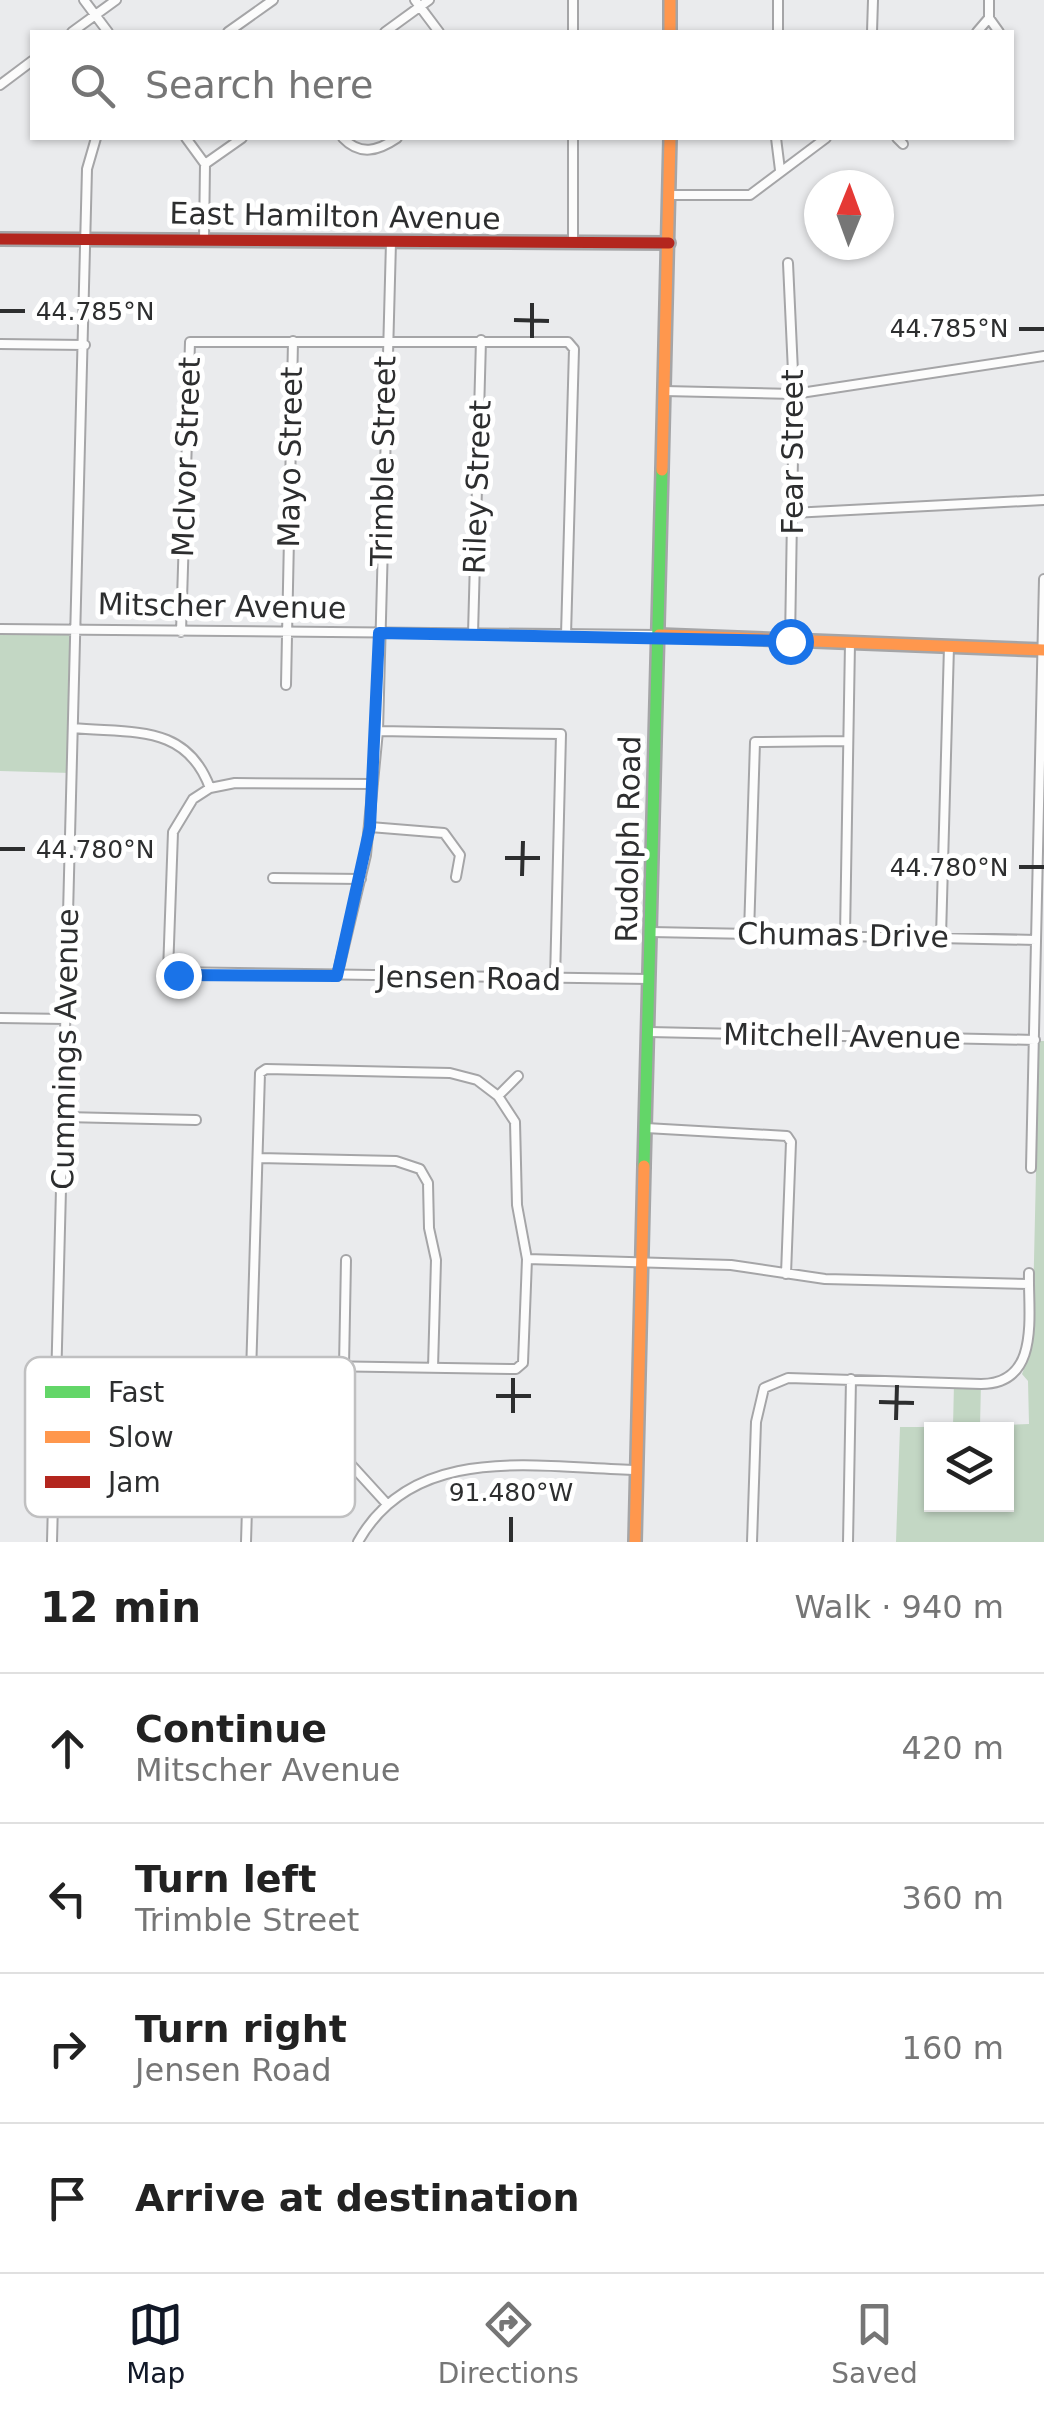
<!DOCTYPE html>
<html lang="en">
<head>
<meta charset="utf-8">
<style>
  :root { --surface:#fff; --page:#f6f6f6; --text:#222; --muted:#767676; --line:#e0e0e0; --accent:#111827 }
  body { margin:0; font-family:"DejaVu Sans",sans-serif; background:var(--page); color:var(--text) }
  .controls { position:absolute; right:30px; bottom:30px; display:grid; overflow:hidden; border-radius:0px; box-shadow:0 2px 8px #0004 }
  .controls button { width:90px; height:90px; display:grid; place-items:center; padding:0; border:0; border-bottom:2px solid var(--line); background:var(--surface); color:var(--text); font:50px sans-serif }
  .compass { position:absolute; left:804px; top:170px; width:90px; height:90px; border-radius:50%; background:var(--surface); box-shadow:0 2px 8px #0004; rotate:1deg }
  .stop { position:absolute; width:30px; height:30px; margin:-22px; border:8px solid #1a73e8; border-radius:50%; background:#fff }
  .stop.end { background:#1a73e8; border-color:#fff; box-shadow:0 2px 10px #0008 }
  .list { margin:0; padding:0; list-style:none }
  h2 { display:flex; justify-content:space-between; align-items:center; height:130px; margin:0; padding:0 40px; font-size:42px }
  h2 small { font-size:32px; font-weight:400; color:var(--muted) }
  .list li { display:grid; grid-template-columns:65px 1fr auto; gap:30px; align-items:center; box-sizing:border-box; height:150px; padding:0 40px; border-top:2px solid var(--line) }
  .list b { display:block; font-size:38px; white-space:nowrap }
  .list p { margin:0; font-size:32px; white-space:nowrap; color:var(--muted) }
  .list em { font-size:32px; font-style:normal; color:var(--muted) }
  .icon { flex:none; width:55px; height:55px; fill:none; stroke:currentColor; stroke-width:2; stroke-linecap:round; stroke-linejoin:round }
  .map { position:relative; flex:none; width:1044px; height:1542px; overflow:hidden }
  .search { position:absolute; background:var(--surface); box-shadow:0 2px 8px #0004; left:30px; right:30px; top:30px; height:110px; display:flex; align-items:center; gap:25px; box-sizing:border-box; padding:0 35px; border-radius:0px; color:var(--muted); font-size:38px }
  .sheet { height:730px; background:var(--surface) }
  nav { display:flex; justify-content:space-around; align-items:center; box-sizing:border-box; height:140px; border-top:2px solid var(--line); background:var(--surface); font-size:28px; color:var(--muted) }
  nav a { display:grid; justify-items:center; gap:5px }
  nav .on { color:var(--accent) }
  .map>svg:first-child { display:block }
  .green { fill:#c3d7c4; fill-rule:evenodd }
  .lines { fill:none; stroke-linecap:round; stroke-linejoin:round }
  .street-casing { stroke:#a5a5a7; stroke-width:12 }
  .fast-casing { stroke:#a5a5a7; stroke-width:16 }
  .slow-casing { stroke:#a5a5a7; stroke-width:16 }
  .jam-casing { stroke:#a5a5a7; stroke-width:16 }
  .street { stroke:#fcfcfc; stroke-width:8 }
  .fast { stroke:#63d668; stroke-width:11 }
  .slow { stroke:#ff974d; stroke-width:11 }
  .jam { stroke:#b3261e; stroke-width:11 }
  .route { stroke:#1a73e8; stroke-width:12 }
  .ticks { fill:none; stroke:#2d2e2f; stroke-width:4 }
  .labels { text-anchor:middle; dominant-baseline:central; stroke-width:10; stroke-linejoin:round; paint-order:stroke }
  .street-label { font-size:30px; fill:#2d2e2f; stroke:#fff }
  .key { fill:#fff; stroke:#c0c0c1; stroke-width:2.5 }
  .key-label { font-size:28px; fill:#2d2e2f }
  .ticks-label { font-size:25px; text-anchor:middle; fill:#2d2e2f; stroke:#fff; stroke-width:10; stroke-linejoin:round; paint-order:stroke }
</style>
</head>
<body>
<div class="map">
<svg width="1044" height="1542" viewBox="0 0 1044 1542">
  <rect width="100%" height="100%" fill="#eaebed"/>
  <path class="green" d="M0,629L77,630L71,773L0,771Z
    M1039,1041H1044V1542H896L900,1427H953L954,1383L981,1384L980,1426L1029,1424L1028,1381L1022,1374L1032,1348ZM932,1430H1006V1504H932Z"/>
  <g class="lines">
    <defs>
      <path id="street" d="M84,0L108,32
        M415,0L439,32
        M989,0V18L999,32
        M72,32L116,0
        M228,32L273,0
        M385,32L429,0
        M573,32V0
        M778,32V0
        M872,32L873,0
        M977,32L989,18
        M0,85L32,61
        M186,138L205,164L204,239
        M343,138C360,156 378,151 397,138
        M573,138V243
        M776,138L780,170
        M897,138L903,144
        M205,164L242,138
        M670,195H750L826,138
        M788,263L794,394L790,641
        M0,344L85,345
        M664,391L794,394L1044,356
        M792,513L1044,500
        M0,629L659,635
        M181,632L190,342H568L574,349L566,635
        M473,634L481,340
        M286,685L293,341
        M73,728C132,734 186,723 210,788
        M378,731L561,734L555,980
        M373,784L235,783L210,788L193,799L173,832L168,972L650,979
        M370,827L444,833L460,855L456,877
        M273,878L361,879
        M651,932L1036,940
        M749,933L755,742L846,741
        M845,935L850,643
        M941,937L949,646
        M337,976L366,855L378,731L391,242
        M0,1018L66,1019
        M649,1032L1035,1040
        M498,1096L518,1076
        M64,1117L196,1120
        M646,1128L787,1136L791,1142L786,1274
        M258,1158L396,1161L420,1169L428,1183L429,1228L436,1260L433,1368
        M1031,1168L1044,579
        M527,1259L731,1265L825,1279L1029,1284
        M344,1366L346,1260
        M344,1457L386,1503
        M52,1542L87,169L96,138
        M246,1542L260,1073L266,1069L450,1073L477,1080L498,1096L515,1122L517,1205L527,1259L523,1363L516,1369L252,1365
        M358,1542C414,1441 539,1468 637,1470
        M752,1542L756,1422L764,1388L788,1378L981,1384C1041,1384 1028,1315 1029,1273
        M848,1542L851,1379"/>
      <path id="fast" d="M644,1166L662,470"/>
      <path id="slow" d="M670,0V32
        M662,470L670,138
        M659,635L1044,650
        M635,1542L644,1166"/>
      <path id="jam" d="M0,239L669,243"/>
    </defs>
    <use href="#street" class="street-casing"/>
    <use href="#fast" class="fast-casing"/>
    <use href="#slow" class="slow-casing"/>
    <use href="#jam" class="jam-casing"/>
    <use href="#street" class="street"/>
    <use href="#fast" class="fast"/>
    <use href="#slow" class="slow"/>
    <use href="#jam" class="jam"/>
  </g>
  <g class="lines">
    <path class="route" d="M178,975L337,976L370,827L379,633L790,641"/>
  </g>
  <path class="ticks" d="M0,311H25M514,320L549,321M1019,329H1044M532,338V303M0,849H25M505,858H540M1019,867H1044M522,876L523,841M496,1396H531M879,1402L914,1403M513,1413V1378M896,1420L897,1385M511,1542V1517"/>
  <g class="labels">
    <g class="street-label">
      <text transform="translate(335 216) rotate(1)">East Hamilton Avenue</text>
      <text transform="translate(792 452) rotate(-90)">Fear Street</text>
      <text transform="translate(186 457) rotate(-88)">McIvor Street</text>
      <text transform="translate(290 457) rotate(-89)">Mayo Street</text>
      <text transform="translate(383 461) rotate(-89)">Trimble Street</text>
      <text transform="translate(477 487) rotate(-88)">Riley Street</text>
      <text transform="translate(222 606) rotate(1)">Mitscher Avenue</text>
      <text transform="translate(628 839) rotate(-89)">Rudolph Road</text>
      <text transform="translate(843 935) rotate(1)">Chumas Drive</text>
      <text transform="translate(469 978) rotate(1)">Jensen Road</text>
      <text transform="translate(842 1036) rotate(1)">Mitchell Avenue</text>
      <text transform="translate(65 1049) rotate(-89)">Cummings Avenue</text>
    </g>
  </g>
  <rect x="25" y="1357" width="330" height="160" rx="15" class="key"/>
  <rect x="45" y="1386" width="45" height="12" fill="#63d668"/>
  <rect x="45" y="1431" width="45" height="12" fill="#ff974d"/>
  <rect x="45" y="1476" width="45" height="12" fill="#b3261e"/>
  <g class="key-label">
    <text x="108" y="1402">Fast</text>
    <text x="108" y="1447">Slow</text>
    <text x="108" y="1492">Jam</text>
  </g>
  <g class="ticks-label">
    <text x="95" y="320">44.785°N</text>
    <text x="949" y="337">44.785°N</text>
    <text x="95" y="858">44.780°N</text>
    <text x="949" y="876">44.780°N</text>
    <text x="511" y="1501">91.480°W</text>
  </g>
</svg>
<div class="controls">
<button><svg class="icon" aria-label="layers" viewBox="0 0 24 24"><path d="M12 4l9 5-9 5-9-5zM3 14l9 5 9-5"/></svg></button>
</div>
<svg class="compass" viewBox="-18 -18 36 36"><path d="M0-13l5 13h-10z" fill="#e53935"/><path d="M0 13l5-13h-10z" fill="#767676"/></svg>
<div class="stop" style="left:790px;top:641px"></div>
<div class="stop end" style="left:178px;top:975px"></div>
<div class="search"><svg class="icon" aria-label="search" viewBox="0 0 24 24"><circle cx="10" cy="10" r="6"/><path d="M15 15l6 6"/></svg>Search here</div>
</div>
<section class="sheet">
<h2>12 min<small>Walk · 940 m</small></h2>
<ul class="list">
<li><svg class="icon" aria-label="ahead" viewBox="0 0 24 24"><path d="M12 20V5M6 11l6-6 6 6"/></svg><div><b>Continue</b><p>Mitscher Avenue</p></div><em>420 m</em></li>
<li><svg class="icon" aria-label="left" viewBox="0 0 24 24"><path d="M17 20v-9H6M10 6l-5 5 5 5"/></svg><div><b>Turn left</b><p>Trimble Street</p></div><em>360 m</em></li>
<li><svg class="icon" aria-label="right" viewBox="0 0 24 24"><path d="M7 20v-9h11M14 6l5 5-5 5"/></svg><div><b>Turn right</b><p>Jensen Road</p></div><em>160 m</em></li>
<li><svg class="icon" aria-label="arrive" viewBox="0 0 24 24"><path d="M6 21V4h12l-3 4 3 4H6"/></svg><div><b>Arrive at destination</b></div></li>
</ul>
</section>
<nav>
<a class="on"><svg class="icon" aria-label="map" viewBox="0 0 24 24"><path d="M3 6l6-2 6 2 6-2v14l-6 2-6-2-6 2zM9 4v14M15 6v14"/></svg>Map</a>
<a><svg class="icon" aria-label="directions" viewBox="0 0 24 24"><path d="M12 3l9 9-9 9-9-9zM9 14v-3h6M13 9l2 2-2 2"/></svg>Directions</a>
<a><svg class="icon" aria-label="saved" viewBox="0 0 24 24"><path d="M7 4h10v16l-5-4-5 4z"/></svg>Saved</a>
</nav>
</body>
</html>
